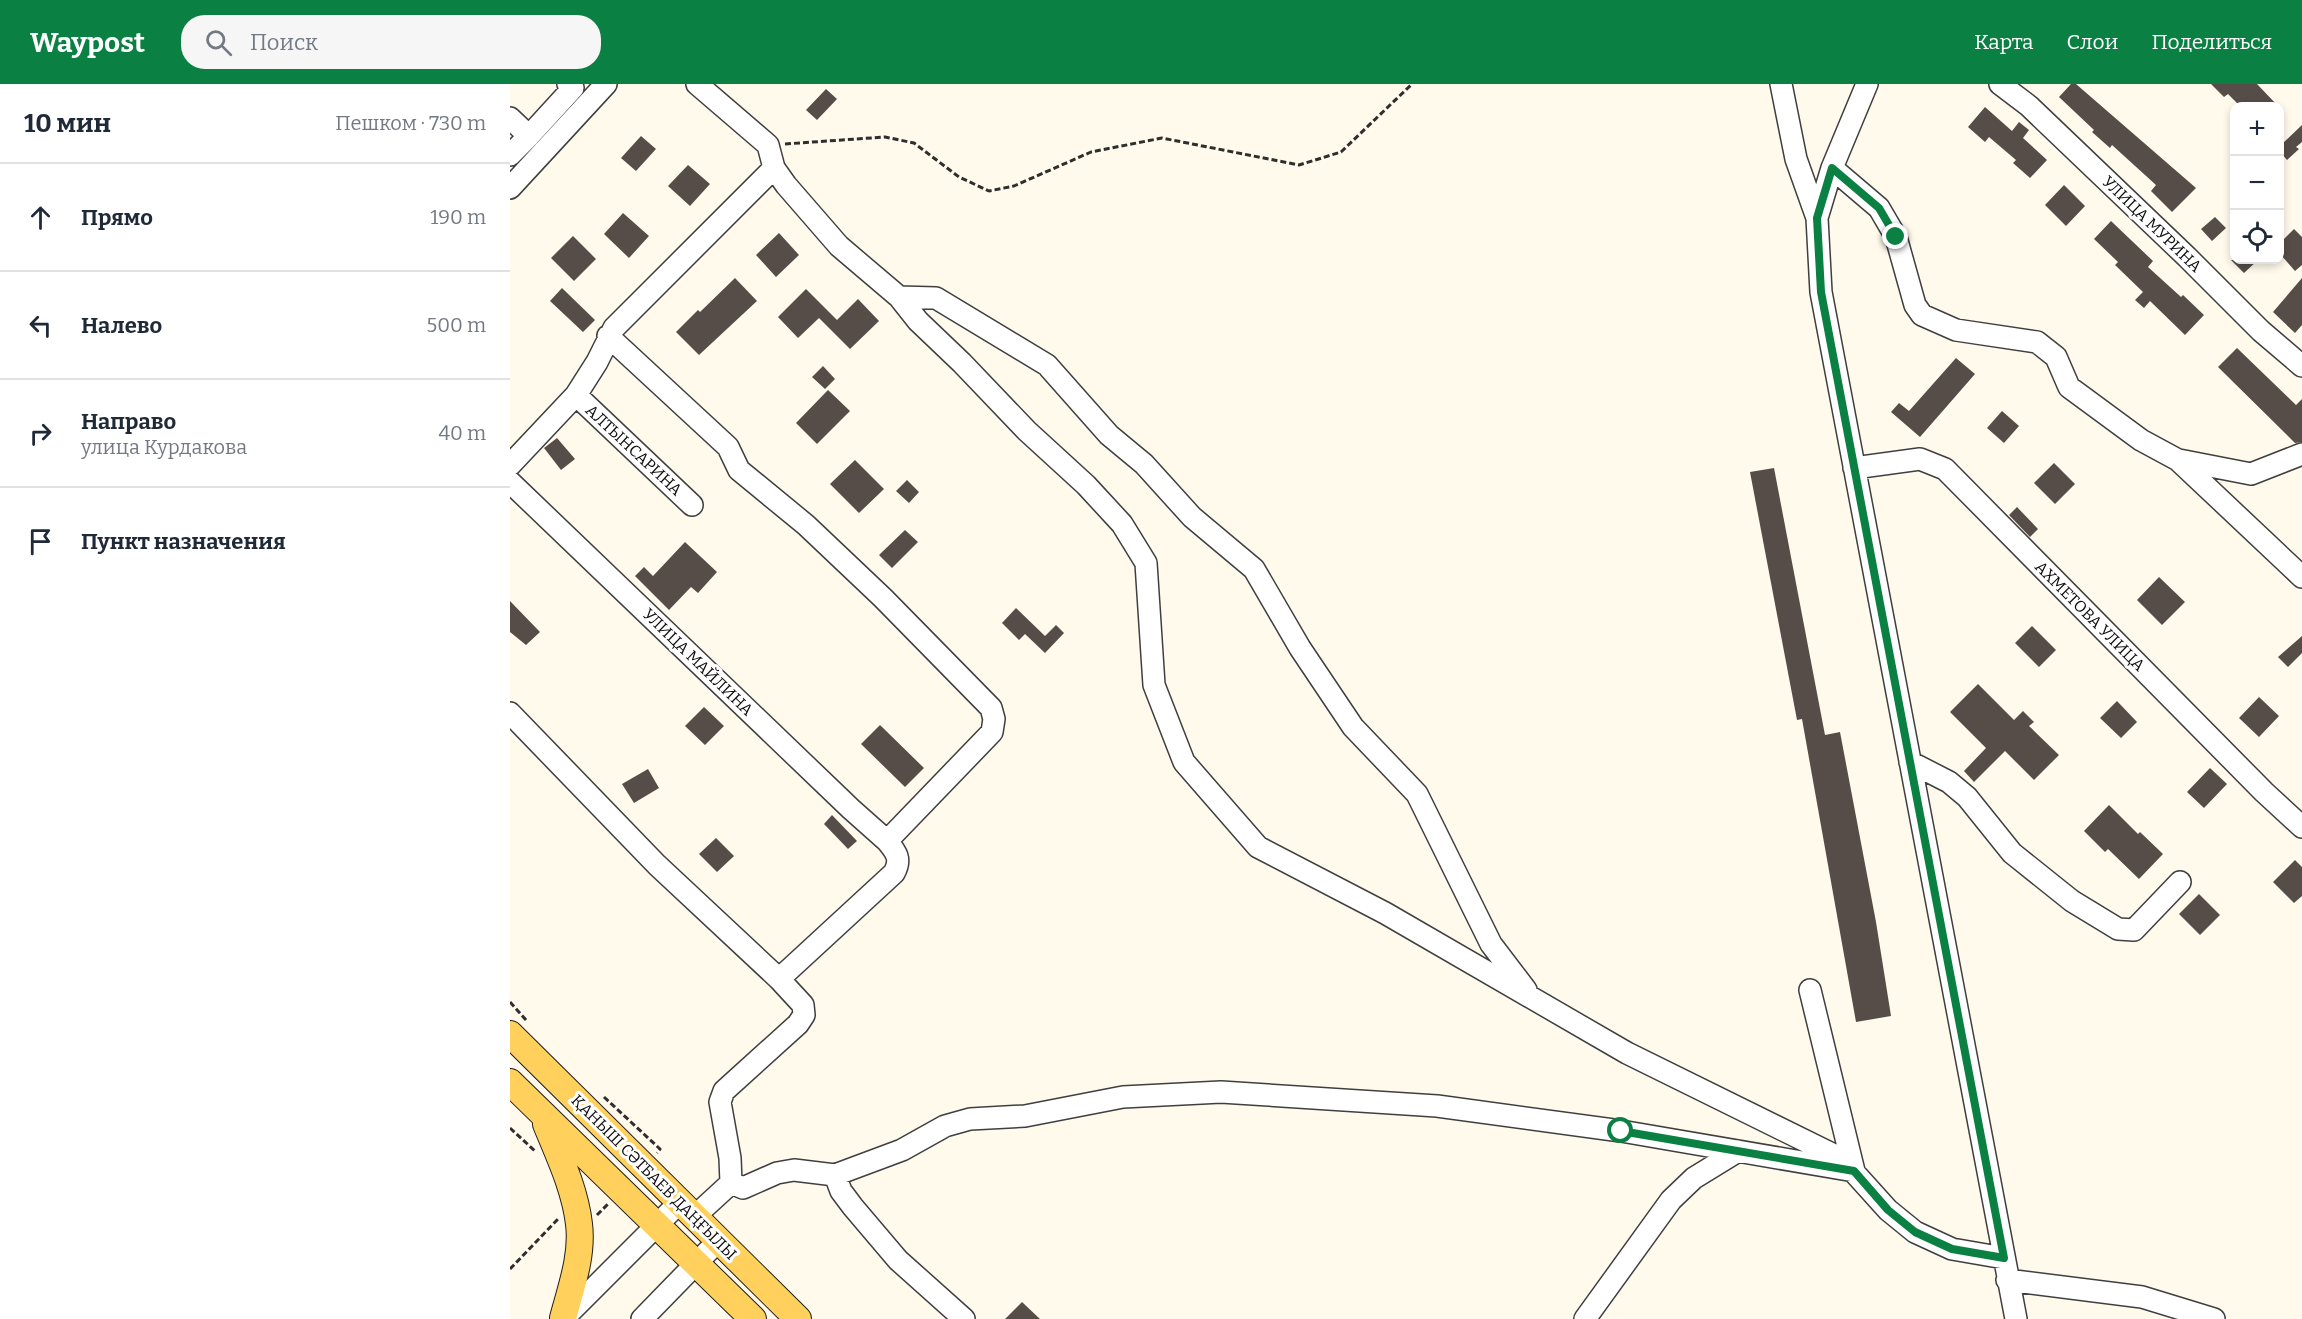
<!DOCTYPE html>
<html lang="ru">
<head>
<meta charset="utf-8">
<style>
  :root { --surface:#fff; --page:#f6f6f7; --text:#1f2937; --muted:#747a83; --line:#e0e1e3; --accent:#0b8043 }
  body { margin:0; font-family:Bitter,serif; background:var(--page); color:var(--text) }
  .controls { position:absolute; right:18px; top:18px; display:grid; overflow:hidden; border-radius:12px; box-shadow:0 3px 9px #0003 }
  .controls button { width:54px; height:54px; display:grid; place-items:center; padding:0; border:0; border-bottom:2px solid var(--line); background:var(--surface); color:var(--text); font:30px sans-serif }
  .stop { position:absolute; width:18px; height:18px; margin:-14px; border:4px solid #0b8043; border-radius:50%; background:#fff }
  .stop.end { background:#0b8043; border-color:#fff; box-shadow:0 2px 6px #0008 }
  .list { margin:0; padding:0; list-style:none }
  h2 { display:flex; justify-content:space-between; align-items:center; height:78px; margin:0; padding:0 24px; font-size:26px }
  h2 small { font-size:20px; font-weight:400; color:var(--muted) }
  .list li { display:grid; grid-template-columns:39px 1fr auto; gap:18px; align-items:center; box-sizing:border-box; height:108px; padding:0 24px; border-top:2px solid var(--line) }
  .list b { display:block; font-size:22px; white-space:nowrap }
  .list p { margin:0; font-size:20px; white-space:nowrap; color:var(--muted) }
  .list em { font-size:20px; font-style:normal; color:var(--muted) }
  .icon { flex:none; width:33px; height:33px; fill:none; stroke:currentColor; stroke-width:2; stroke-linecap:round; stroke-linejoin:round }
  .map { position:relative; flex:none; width:1792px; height:1235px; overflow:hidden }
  header { display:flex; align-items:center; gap:36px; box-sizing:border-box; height:84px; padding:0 30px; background:var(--accent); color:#fff }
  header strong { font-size:28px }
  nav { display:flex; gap:33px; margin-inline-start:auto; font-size:21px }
  .search { width:420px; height:54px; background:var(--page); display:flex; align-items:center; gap:15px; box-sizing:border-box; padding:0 21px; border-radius:24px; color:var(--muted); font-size:22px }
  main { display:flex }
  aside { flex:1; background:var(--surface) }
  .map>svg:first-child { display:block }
  .building { fill:#564d48 }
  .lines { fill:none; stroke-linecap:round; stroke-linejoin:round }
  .minor-casing { stroke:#3f3f3f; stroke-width:24 }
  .major-casing { stroke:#1d1d1d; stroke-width:28 }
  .path { stroke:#2e2e2e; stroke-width:3; stroke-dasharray:6 3; stroke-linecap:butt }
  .minor { stroke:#fff; stroke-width:21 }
  .major { stroke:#ffd15c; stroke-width:26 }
  .route { stroke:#0b8043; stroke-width:8 }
  .labels { text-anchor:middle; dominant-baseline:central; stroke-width:6; stroke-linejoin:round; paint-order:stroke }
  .street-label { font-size:16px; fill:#0c0c0c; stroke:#fff }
</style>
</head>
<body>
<header>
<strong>Waypost</strong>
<div class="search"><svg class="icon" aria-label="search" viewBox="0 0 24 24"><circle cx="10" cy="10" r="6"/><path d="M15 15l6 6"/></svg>Поиск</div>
<nav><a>Карта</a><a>Слои</a><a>Поделиться</a></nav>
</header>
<main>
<aside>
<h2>10 мин<small>Пешком · 730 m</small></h2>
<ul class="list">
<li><svg class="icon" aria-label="ahead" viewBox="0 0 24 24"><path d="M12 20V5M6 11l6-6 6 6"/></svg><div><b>Прямо</b></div><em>190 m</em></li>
<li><svg class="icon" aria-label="left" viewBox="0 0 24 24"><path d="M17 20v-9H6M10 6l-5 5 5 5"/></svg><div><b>Налево</b></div><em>500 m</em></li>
<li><svg class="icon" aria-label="right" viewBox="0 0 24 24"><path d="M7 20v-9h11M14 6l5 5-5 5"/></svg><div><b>Направо</b><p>улица Курдакова</p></div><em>40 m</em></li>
<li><svg class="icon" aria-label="arrive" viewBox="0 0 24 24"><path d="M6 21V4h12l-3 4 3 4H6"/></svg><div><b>Пункт назначения</b></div></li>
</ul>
</aside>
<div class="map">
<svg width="1792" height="1235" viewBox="0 0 1792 1235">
  <rect width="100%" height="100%" fill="#fffaec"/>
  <path class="building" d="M1561,0H1566L1686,104L1662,128L1641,107L1646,101L1602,61L1600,64L1582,48L1584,46L1549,13Z
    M1701,0H1747L1768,22H1730L1718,10L1714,13Z
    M316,5L327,15L307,36L296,26Z
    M1475,23L1502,47L1509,38L1519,46L1513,54L1537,76L1520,94L1503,79L1506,76L1479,53L1475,58L1458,43Z
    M1792,41V58L1786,63L1789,65L1777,76L1770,68V62Z
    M131,52L146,65L126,87L111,74Z
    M178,81L200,100L180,122L158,102Z
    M1554,101L1575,122L1556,142L1535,121Z
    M113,129L139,152L119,174L94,150Z
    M1705,133L1716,144L1702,157L1691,145Z
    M1601,137L1643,177L1638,183L1671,213L1673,211L1694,231L1675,251L1640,217L1634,224L1625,216L1633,208L1605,181L1608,178L1584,155Z
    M1784,145L1792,153V181L1785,187L1770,170V159Z
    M269,149L289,171L266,193L246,171Z
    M63,152L86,175L64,197L41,174Z
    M1721,176H1748L1734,189Z
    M225,194L247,217L189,271L166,248L188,226L190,228Z
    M1792,194V241L1785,249L1763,228Z
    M52,204L85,236L73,248L40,217Z
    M296,205L327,236L348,215L369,237L340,265L309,234L288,254L268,233Z
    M1727,264L1786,321L1792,315V358L1785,359L1708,283Z
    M1446,274L1465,290L1410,353L1381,328L1389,319L1399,327Z
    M313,282L325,295L315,305L302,293Z
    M318,306L340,327L307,360L286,339Z
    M1492,327L1509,342L1494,359L1477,344Z
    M47,354L65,375L51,386L34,364Z
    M345,376L374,405L349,429L320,400Z
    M1544,379L1565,400L1545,420L1524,399Z
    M1264,384L1315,651L1330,648L1366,838L1381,932L1346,938L1292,635L1287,636L1240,388Z
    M397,396L409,408L399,419L386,407Z
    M1507,423L1528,445L1520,453L1499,431Z
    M395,446L408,458L382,484L369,471Z
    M175,458L207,488L188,509L181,503L159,526L125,492L134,483L143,492Z
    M1649,493L1675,518L1652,541L1627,516Z
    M0,517L30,548L16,561L0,548Z
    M506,524L535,552L546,541L554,549L535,569L515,550L509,556L492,539Z
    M1522,542L1546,566L1529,583L1505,559Z
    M1792,552V569L1778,583L1768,573Z
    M1468,600L1504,636L1513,627L1524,638L1519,642L1549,671L1524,696L1495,667L1464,698L1454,687L1476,664L1440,628Z
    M1749,613L1769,632L1749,653L1729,634Z
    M1607,617L1627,638L1611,654L1590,634Z
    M194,623L214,642L195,661L175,642Z
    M370,641L414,684L395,703L351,660Z
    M1700,684L1717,700L1694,724L1677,708Z
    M138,685L149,704L124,719L112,700Z
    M1599,721L1628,750L1630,748L1653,770L1629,795L1598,765L1595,768L1574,747Z
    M322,731L347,757L338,765L314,740Z
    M206,754L224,772L207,788L189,770Z
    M1785,776L1792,783V812L1784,819L1763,798Z
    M1689,810L1710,831L1690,851L1669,830Z
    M512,1218L530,1235H495Z"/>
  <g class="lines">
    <defs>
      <path id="minor" d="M187,0L258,61L264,84L276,101L329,162L389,213L408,237L452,279L517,347L576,401L612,440L636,479L644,601L674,678L748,763L875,829L1117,969L1332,1075L1378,1126L1405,1148L1442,1165L1494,1174
        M1271,0L1286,75L1307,134
        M1357,0L1322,84L1307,134L1311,208L1506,1235
        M1490,0L1519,22L1677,173L1751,247L1792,282
        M0,34L19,52L0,71
        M19,52L63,4L58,0
        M1322,84L1369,124L1386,153L1405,221L1412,231L1446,246L1527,258L1546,273L1559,303L1631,356L1668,376L1792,493
        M0,104L96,0
        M389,213L426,214L537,281L599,351L634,380L682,433L744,485L790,564L843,643L907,710L981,860L1016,906
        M98,252L218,363L229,386L296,441L373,514L481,624L484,635L482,648L377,757C386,768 392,775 384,789L269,895
        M66,311L182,421
        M1669,376L1741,390L1792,370
        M0,381L66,311L87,278L104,244L264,84
        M1344,384L1410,375L1435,385L1754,708L1792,743
        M0,398L341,725L377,757
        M0,629L147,781L269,895L293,921L294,931L288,940L214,1007L210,1018L220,1074L221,1099L184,1133
        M1400,678L1439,698L1457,713L1502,769L1562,817L1608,845L1624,846L1670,798
        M325,1091L331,1107L343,1123L388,1176L454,1235
        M221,1099L233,1104L267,1089L284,1086L325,1091L392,1066L435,1042L460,1035L515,1032L613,1013L711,1008L927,1022L1111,1047L1344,1087L1300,906
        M1497,1196L1632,1213L1704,1235
        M53,1235L170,1118
        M132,1235L208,1157
        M1075,1235L1161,1116L1184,1094L1228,1067"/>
      <path id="major" d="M0,950L288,1235
        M0,998L243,1235
        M36,1040C49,1072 65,1105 69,1140C73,1171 61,1204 53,1234"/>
    </defs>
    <use href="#minor" class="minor-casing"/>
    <use href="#major" class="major-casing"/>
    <path class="path" d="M275,60L375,53L404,59L449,93L479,107L504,102L581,68L652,54L789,81L831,68L902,0
      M0,918L17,937
      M94,1013L150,1065L147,1069
      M0,1044L25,1067
      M87,1131L99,1119
      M0,1185L49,1134"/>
    <use href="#minor" class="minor"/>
    <use href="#major" class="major"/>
  </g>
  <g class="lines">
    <path class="route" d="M1111,1047L1344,1087L1378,1126L1405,1148L1442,1165L1494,1174L1311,208L1307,134L1322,84L1369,124L1386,153"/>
  </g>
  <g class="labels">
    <g class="street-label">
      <text transform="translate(1642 140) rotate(44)">УЛИЦА МУРИНА</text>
      <text transform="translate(124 366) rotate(43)">АЛТЫНСАРИНА</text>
      <text transform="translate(1580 532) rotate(45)">АХМЕТОВА УЛИЦА</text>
      <text transform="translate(188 578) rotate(44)">УЛИЦА МАЙЛИНА</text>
      <text transform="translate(144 1093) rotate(45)">ҚАНЫШ СӘТБАЕВ ДАҢҒЫЛЫ</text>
    </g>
  </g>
</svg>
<div class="controls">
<button>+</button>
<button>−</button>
<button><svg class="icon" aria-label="locate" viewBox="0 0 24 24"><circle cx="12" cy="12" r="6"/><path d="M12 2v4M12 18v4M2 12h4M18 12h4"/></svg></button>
</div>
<div class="stop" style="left:1111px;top:1047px"></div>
<div class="stop end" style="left:1386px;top:153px"></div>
</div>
</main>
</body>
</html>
